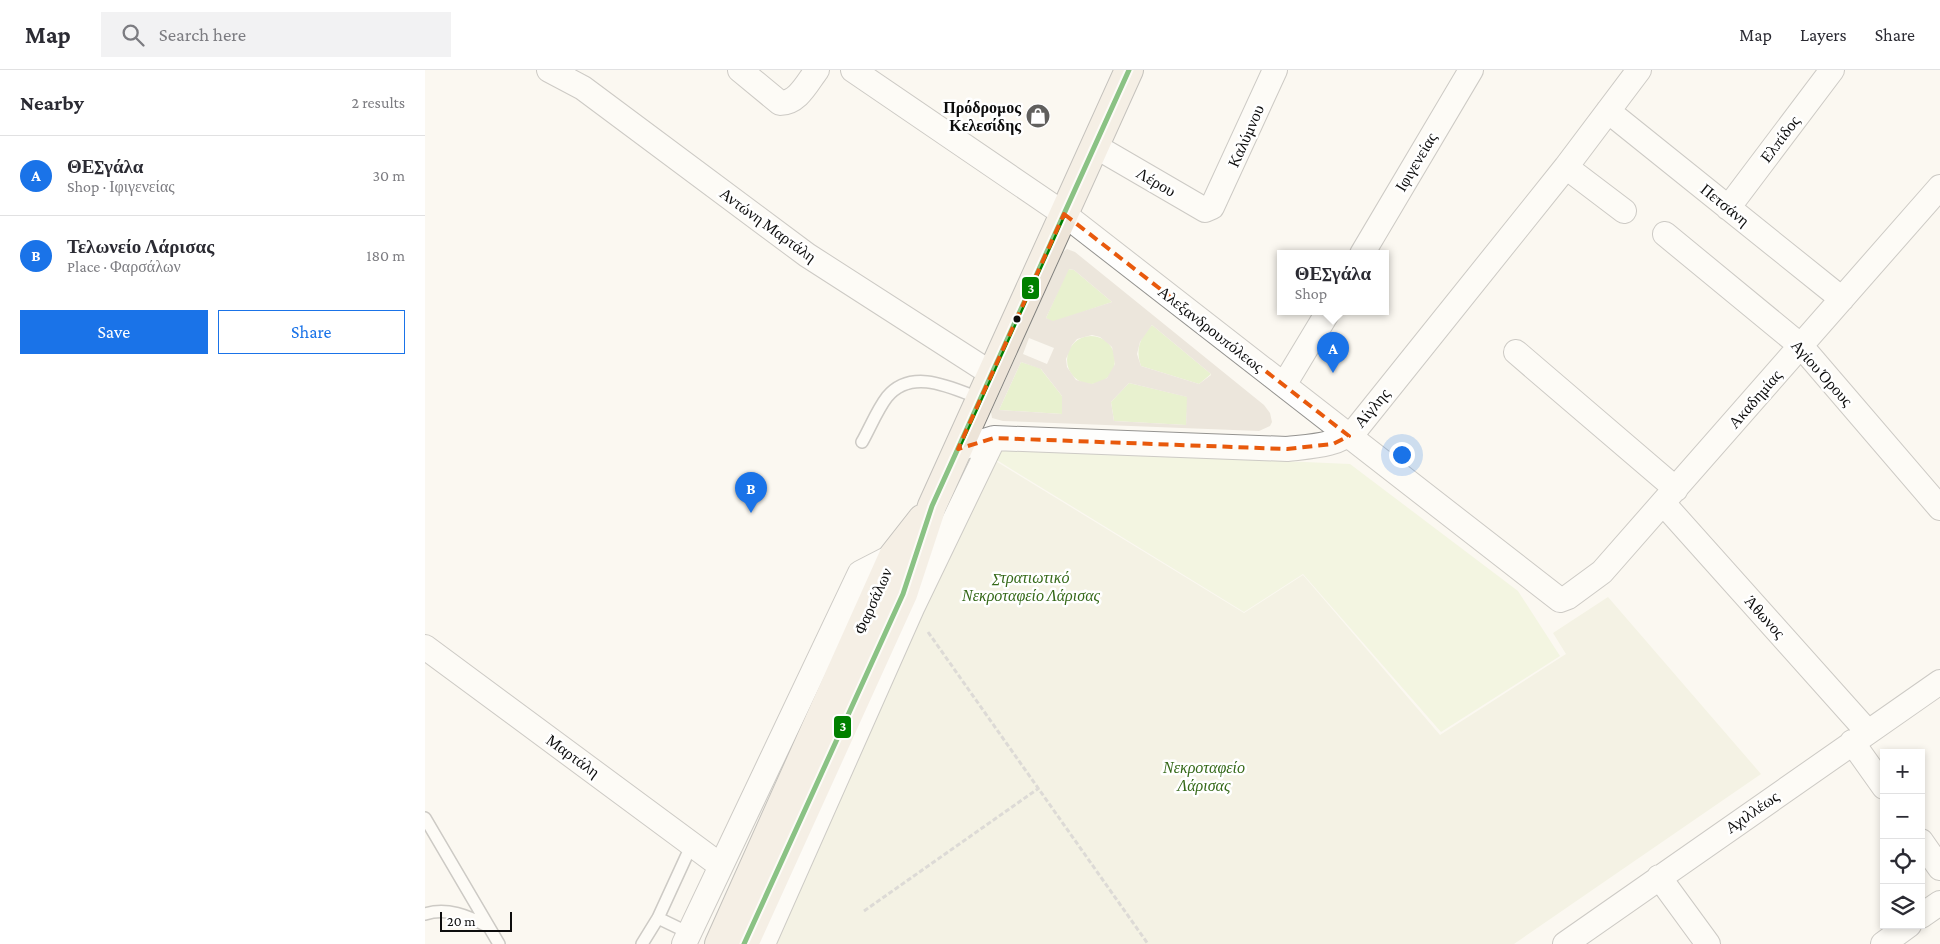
<!DOCTYPE html>
<html lang="en">
<head>
<meta charset="utf-8">
<style>
  :root { --surface:#fff; --page:#f2f2f3; --text:#2b2b33; --muted:#7c7c81; --line:#e1e1e2; --accent:#1a73e8 }
  body { margin:0; font-family:"Crimson Pro",serif; background:var(--page); color:var(--text) }
  .controls { position:absolute; right:15px; bottom:15px; display:grid; overflow:hidden; border-radius:0px; box-shadow:0 2px 8px #0003 }
  .controls button { width:45px; height:45px; display:grid; place-items:center; padding:0; border:0; border-bottom:1px solid var(--line); background:var(--surface); color:var(--text); font:25px sans-serif }
  .scale { position:absolute; left:15px; bottom:12px; width:72px; box-sizing:border-box; padding-left:5px; border:2px solid #0d0d0d; border-top:0; font-size:14px; line-height:18px; white-space:nowrap; color:#0d0d0d; -webkit-text-stroke:4px #fff; paint-order:stroke }
  .you { position:absolute; left:976px; top:384px; width:18px; height:18px; margin:-12px; border:4px solid #fff; border-radius:50%; background:#1a73e8; box-shadow:0 0 0 8px #1a73e833 }
  .badge { display:grid; place-items:center; width:32px; height:32px; border-radius:50%; background:var(--accent); color:#fff; font-size:16px; font-weight:700 }
  .pin { position:absolute; translate:-50% -41px; filter:drop-shadow(0 1px 2px #0008) }
  .pin::after { content:''; position:absolute; top:26px; width:18px; height:15px; background:inherit; clip-path:polygon(0 0,100% 0,50% 100%) }
  .popup { position:absolute; left:852px; top:180px; width:112px; height:65px; box-sizing:border-box; display:grid; place-content:center; border-radius:0px; background:var(--surface); filter:drop-shadow(0 1px 4px #0005); font-size:16px; white-space:nowrap; color:var(--muted) }
  .popup b { font-size:19px; color:var(--text) }
  .popup::after { content:''; position:absolute; left:50%; top:100%; margin-left:-10px; border:10px solid transparent; border-top-color:var(--surface) }
  .list { margin:0; padding:0; list-style:none }
  h2 { display:flex; justify-content:space-between; align-items:center; height:65px; margin:0; padding:0 20px; font-size:21px }
  h2 small { font-size:16px; font-weight:400; color:var(--muted) }
  .list li { display:grid; grid-template-columns:32px 1fr auto; gap:15px; align-items:center; box-sizing:border-box; height:80px; padding:0 20px; border-top:1px solid var(--line) }
  .list b { display:block; font-size:19px; white-space:nowrap }
  .list p { margin:0; font-size:16px; white-space:nowrap; color:var(--muted) }
  .list em { font-size:16px; font-style:normal; color:var(--muted) }
  .actions { display:flex; gap:10px; padding:15px 20px }
  .actions a { flex:1; padding:11px 0; border:1px solid var(--accent); border-radius:0px; text-align:center; font-size:18px; color:var(--accent) }
  .actions .main { background:var(--accent); color:#fff }
  .icon { flex:none; width:28px; height:28px; fill:none; stroke:currentColor; stroke-width:2; stroke-linecap:round; stroke-linejoin:round }
  .map { position:relative; flex:none; width:1515px; height:874px; overflow:hidden }
  header { display:flex; align-items:center; gap:30px; box-sizing:border-box; height:70px; padding:0 25px; background:var(--surface); border-bottom:1px solid var(--line) }
  header strong { font-size:24px }
  nav { display:flex; gap:28px; margin-inline-start:auto; font-size:18px }
  .search { width:350px; height:45px; background:var(--page); display:flex; align-items:center; gap:12px; box-sizing:border-box; padding:0 18px; border-radius:0px; color:var(--muted); font-size:19px }
  main { display:flex }
  aside { flex:1; background:var(--surface) }
  .map>svg:first-child { display:block }
  .green { fill:#e8f1cf }
  .cemetery { fill:#eaecd4 }
  .plaza { fill:#ece6dc; fill-rule:evenodd }
  .lines { fill:none; stroke-linecap:round; stroke-linejoin:round }
  .lane-casing { stroke:#949390; stroke-width:14 }
  .street-casing { stroke:#949390; stroke-width:26 }
  .primary-casing { stroke:#81807d; stroke-width:30 }
  .path { stroke:#b8b7b6; stroke-width:3; stroke-dasharray:5 2.5; stroke-linecap:butt }
  .lane { stroke:#fefefd; stroke-width:11 }
  .street { stroke:#fefefd; stroke-width:24 }
  .primary { stroke:#ede4d8; stroke-width:28 }
  .bus-1-casing { stroke:#fff; stroke-width:9 }
  .bus-1 { stroke:#008000; stroke-width:5 }
  .marked { fill:none; stroke:#e8590c; stroke-width:4; stroke-dasharray:10 6; stroke-linejoin:round }
  .bus-dot { fill:#0d0d0d; stroke:#fff; stroke-width:2 }
  .labels { text-anchor:middle; dominant-baseline:central; stroke-width:5; stroke-linejoin:round; paint-order:stroke }
  .poi-label { font-size:16px; font-weight:bold; fill:#0d0d0d; stroke:#fff; text-anchor:end }
  .street-label { font-size:16px; fill:#0d0d0d; stroke:#fff }
  .park-label { font-size:16px; font-style:italic; fill:#356919; stroke:#fff }
  .line-badge { stroke:#fff; stroke-width:2 }
  .badge-label { font-size:14px; text-anchor:middle; font-weight:bold; fill:#fff }
</style>
</head>
<body>
<header>
<strong>Map</strong>
<div class="search"><svg class="icon" aria-label="search" viewBox="0 0 24 24"><circle cx="10" cy="10" r="6"/><path d="M15 15l6 6"/></svg>Search here</div>
<nav><a>Map</a><a>Layers</a><a>Share</a></nav>
</header>
<main>
<aside>
<h2>Nearby<small>2 results</small></h2>
<ul class="list">
<li><span class="badge">A</span><div><b>ΘΕΣγάλα</b><p>Shop · Ιφιγενείας</p></div><em>30 m</em></li>
<li><span class="badge">B</span><div><b>Τελωνείο Λάρισας</b><p>Place · Φαρσάλων</p></div><em>180 m</em></li>
</ul>
<div class="actions"><a class="main">Save</a><a>Share</a></div>
</aside>
<div class="map">
<svg width="1515" height="874" viewBox="0 0 1515 874">
  <rect width="100%" height="100%" fill="#fbf8f1"/>
  <path class="green" d="M643,199L649,200L687,232L628,252L621,248Z
    M727,255L786,304L774,314L716,296C710,279 715,268 727,255Z
    M642 290a24 24 0 1 1 48 0a24 24 0 1 1-48 0Z
    M596,292L615,298L637,326V344L574,340Z
    M704,313L763,327L761,355L689,351L686,332Z
    M575,379L925,394L1093,521L1135,586L1016,662L878,504L819,542L570,389Z"/>
  <path class="cemetery" d="M569,390L819,543L878,505L1015,665L1141,584L1128,563L1183,527L1336,704L1089,874H348L377,798Z"/>
  <path class="plaza" d="M642,179L650,182L839,335L845,343L847,352L845,356L834,361L578,351L567,348L566,342L638,182ZM644,199L649,200L687,232L628,251L621,248ZM727,255L786,304V305L774,314L716,296L712,284L715,272ZM667,265L675,267L687,277L690,294L682,308L667,314L651,310L642,297L641,289L647,275L652,269ZM604,268L629,278L622,294L598,284ZM596,292L616,299L637,326V344L574,340ZM704,313L762,327L761,355L689,351L686,332Z"/>
  <g class="lines">
    <defs>
      <path id="lane" d="M437,372C445,358 452,340 462,327C487,297 527,318 556,329
        M0,748L74,874
        M0,844C22,837 43,846 62,856
        M233,848L264,863
        M217,874L233,848L267,774"/>
      <path id="street" d="M124,0L158,18L382,185L567,304
        M315,0L355,33C373,33 382,13 392,0
        M428,0L639,144L1135,530L1143,527L1177,502L1515,117
        M1183,41L1417,229
        M670,76L780,140L787,137L850,0
        M1141,97L1199,141
        M1303,138L1407,0
        M1240,164L1376,276L1515,438
        M937,184L1046,0
        M1091,282L1251,419
        M859,315L903,242
        M533,379L569,368L862,379C889,376 912,376 932,358L1141,97L1214,0
        M1238,433L1442,661
        M0,577L296,796
        M1427,672L1459,717
        M1496,771L1515,798
        M1234,807L1283,874
        M1496,846L1515,833
        M259,874L435,503L468,486
        M338,874L488,536L569,368
        M1140,874L1515,612
        M1458,874L1484,855"/>
      <path id="primary" d="M294,874L468,486L497,449
        M319,874L478,524L507,436L704,0"/>
    </defs>
    <use href="#lane" class="lane-casing"/>
    <use href="#street" class="street-casing"/>
    <use href="#primary" class="primary-casing"/>
    <path class="path" d="M503,562L723,874
      M439,841L614,718"/>
    <use href="#lane" class="lane"/>
    <use href="#street" class="street"/>
    <use href="#primary" class="primary"/>
    <defs>
      <path id="bus-1" d="M319,874L478,524L507,436L704,0"/>
    </defs>
    <use href="#bus-1" class="bus-1-casing"/>
    <use href="#bus-1" class="bus-1"/>
  </g>
  <path d="M0 0H1515V874H0ZM639,144L924,366L908,374L862,379L569,368L533,379Z" fill="#fbf8f1" fill-opacity=".55" fill-rule="evenodd"/>
  <path class="marked" d="M639,144L924,366L908,374L862,379L569,368L533,379Z"/>
  <defs>
    <symbol id="shop-disc" viewBox="-11 -11 22 22"><circle r="9.5" fill="#605f5d" stroke="#fff"/><path d="M-5-2.5h2.3a2.7 3.5 0 0 1 5.4 0H5L5.5 6h-11ZM-1.5-2.5h3a1.5 2.3 0 0 0-3 0Z" fill="#fff"/></symbol>
  </defs>
  <g fill-rule="evenodd">
    <use href="#shop-disc" x="599" y="32" width="28" height="28"/>
  </g>
  <circle class="bus-dot" cx="592" cy="249" r="4.5"/>
  <g class="labels">
    <g class="poi-label">
      <text x="596" y="37">Πρόδρομος<tspan x="596" dy="18">Κελεσίδης</tspan></text>
    </g>
    <g class="street-label">
      <text transform="translate(821 66) rotate(-66)">Καλύμνου</text>
      <text transform="translate(1355 69) rotate(-53)">Ελπίδος</text>
      <text transform="translate(991 92) rotate(-59)">Ιφιγενείας</text>
      <text transform="translate(731 112) rotate(30)">Λέρου</text>
      <text transform="translate(1300 135) rotate(39)">Πετσάνη</text>
      <text transform="translate(343 155) rotate(36)">Αντώνη Μαρτάλη</text>
      <text transform="translate(786 259) rotate(38)">Αλεξανδρουπόλεως</text>
      <text transform="translate(1397 303) rotate(48)">Αγίου Όρους</text>
      <text transform="translate(1330 329) rotate(-49)">Ακαδημίας</text>
      <text transform="translate(947 338) rotate(-50)">Αίγλης</text>
      <text transform="translate(448 531) rotate(-66)">Φαρσάλων</text>
      <text transform="translate(1340 547) rotate(48)">Άθωνος</text>
      <text transform="translate(148 686) rotate(36)">Μαρτάλη</text>
      <text transform="translate(1327 742) rotate(-35)">Αχιλλέως</text>
    </g>
    <g class="park-label">
      <text x="606" y="507">Στρατιωτικό<tspan x="606" dy="18">Νεκροταφείο Λάρισας</tspan></text>
      <text x="779" y="697">Νεκροταφείο<tspan x="779" dy="18">Λάρισας</tspan></text>
    </g>
  </g>
  <g class="line-badge">
    <rect x="596" y="206" width="19" height="24" rx="5" fill="#008000"/>
    <rect x="408" y="645" width="19" height="24" rx="5" fill="#008000"/>
  </g>
  <g class="badge-label">
    <text x="606" y="223">3</text>
    <text x="418" y="661">3</text>
  </g>
</svg>
<div class="controls">
<button>+</button>
<button>−</button>
<button><svg class="icon" aria-label="locate" viewBox="0 0 24 24"><circle cx="12" cy="12" r="6"/><path d="M12 2v4M12 18v4M2 12h4M18 12h4"/></svg></button>
<button><svg class="icon" aria-label="layers" viewBox="0 0 24 24"><path d="M12 4l9 5-9 5-9-5zM3 14l9 5 9-5"/></svg></button>
</div>
<div class="scale">20 m</div>
<div class="you"></div>
<div class="pin badge" style="left:908px;top:303px">A</div>
<div class="popup"><b>ΘΕΣγάλα</b>Shop</div>
<div class="pin badge" style="left:326px;top:443px">B</div>
</div>
</main>
</body>
</html>
